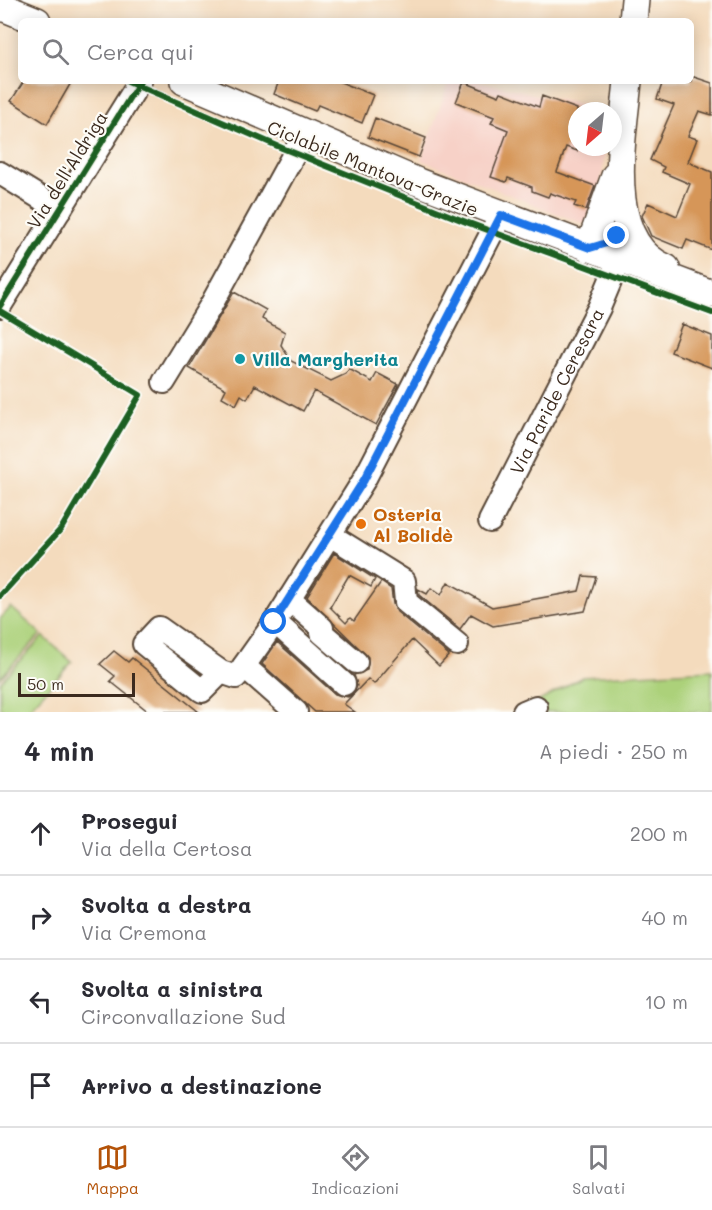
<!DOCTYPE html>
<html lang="it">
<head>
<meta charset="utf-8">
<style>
  :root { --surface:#fff; --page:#f7f7f7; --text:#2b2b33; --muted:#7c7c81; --line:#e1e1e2; --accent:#b45309 }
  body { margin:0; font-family:Mali,sans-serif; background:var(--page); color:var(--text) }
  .compass { position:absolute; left:568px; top:102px; width:54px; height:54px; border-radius:50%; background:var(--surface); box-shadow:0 3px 15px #0003; rotate:208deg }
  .scale { position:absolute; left:18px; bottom:15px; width:117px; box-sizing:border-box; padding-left:6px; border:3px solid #3b2a1e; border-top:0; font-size:16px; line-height:21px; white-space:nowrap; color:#3b2a1e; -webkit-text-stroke:4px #fdfcf7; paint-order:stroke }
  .stop { position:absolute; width:18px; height:18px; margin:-14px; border:4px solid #1a73e8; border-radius:50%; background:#fff }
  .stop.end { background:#1a73e8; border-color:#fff; box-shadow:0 2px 6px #0008 }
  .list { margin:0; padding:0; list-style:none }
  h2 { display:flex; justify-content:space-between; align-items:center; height:78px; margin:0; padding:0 24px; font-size:26px }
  h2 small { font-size:20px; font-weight:400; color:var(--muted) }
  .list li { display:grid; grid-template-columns:39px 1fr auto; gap:18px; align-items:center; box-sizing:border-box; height:84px; padding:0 24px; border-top:2px solid var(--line) }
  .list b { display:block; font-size:22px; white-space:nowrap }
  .list p { margin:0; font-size:20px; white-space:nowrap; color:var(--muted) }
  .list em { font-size:20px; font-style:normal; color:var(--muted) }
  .icon { flex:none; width:33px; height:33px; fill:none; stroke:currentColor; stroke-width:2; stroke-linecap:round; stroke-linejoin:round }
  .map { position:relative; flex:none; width:712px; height:712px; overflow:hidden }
  .search { position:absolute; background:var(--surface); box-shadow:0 3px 15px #0003; left:18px; right:18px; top:18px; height:66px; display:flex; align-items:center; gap:15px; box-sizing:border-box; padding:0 21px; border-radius:9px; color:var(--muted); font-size:22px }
  .sheet { height:414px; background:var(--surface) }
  nav { display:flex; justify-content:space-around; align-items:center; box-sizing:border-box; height:84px; border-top:2px solid var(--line); background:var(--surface); font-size:16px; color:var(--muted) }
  nav a { display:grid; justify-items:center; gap:3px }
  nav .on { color:var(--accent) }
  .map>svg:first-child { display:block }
  .built { fill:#f7d1c7 }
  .green { fill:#acd17a; stroke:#747e4c; stroke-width:1.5 }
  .building { fill:#d69659 }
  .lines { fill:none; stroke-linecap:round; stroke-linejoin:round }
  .minor-casing { stroke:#574536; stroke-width:26 }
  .major-casing { stroke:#574536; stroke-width:30 }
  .minor { stroke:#fff; stroke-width:22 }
  .major { stroke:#fff; stroke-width:27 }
  .cycleway-casing { stroke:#fdfcf7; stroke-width:10 }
  .cycleway { stroke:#1b5e20; stroke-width:6 }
  .route { stroke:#1a73e8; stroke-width:8 }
  .culture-dot { fill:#0f9aa8; stroke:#fdfcf7; stroke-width:2 }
  .food-dot { fill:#e8710a; stroke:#fdfcf7; stroke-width:2 }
  .labels { text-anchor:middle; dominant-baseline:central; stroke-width:4.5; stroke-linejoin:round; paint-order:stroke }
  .street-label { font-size:18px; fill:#3b2a1e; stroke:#fdfcf7 }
  .culture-label { font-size:18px; font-weight:bold; fill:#0d838f; stroke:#fdfcf7; text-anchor:start }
  .food-label { font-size:18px; font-weight:bold; fill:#c56008; stroke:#fdfcf7; text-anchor:start }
</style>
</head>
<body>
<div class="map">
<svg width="712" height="712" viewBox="0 0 712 712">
  <rect width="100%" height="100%" fill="#fdfcf7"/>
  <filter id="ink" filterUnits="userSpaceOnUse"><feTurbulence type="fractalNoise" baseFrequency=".0167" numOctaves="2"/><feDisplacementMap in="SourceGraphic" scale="12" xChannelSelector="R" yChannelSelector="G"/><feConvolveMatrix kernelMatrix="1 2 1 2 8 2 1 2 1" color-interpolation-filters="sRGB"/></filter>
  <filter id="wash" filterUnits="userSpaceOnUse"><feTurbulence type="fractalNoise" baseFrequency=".008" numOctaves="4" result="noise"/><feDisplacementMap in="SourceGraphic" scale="24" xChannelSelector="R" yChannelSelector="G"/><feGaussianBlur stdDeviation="1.35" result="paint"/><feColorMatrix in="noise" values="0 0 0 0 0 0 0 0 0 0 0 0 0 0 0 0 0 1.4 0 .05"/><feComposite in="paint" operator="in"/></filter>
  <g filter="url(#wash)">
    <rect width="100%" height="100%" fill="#f4dbbd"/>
    <path class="built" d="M449,81H477L610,111H577V147H606L601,183L586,225L421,160Z"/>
    <path class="green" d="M11,607L41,634L0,678V619Z
      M43,636L72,662L26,712H5L0,708V682Z
      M712,670V712H520L582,677Z"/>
    <g id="blocks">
      <path class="building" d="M691,76L712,83V115L699,111L688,136L697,139L688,162L712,172V250L687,240L683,249L651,236L642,216L648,203L677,216L690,184L662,172L664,167L650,160L674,105L657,99L663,81H691Z
        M24,81H72L47,124L11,101Z
        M279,81H338L373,95L362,123L318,105L315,111L274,94Z
        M464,82L499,96L501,92L539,107L542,96L577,109V151L566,147L557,172L595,186L586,210L574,206L576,202L550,193L548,197L532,191V187L508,178L506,182L491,177L508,130L491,123L494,117L456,102Z
        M375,118L426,138L419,157L368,137Z
        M234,292L266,310L262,319L285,332L281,345L291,361L331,381L346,374L349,369L372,382L377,373L398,384L376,425L314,391L303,411L255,385L247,399L241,395L236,405L222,397L226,389L189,368Z
        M682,324L712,336V368L671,352Z
        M334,553L375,579L371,587L349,575L330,607L346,623L350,618L354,621L381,582L391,589L393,604L397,612L449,655L439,666L412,640L374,684L368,679L344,704L355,712H315L262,664L277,642L335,694L348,697L354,693L357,686L354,675L367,670L368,657L307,597Z
        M583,576L596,577L585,611L493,626L471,614L460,629L419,595L418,589L427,594L431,588L441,595L448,582L492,607L579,591Z
        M114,651L128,662L132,658L199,712H149L110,681L115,676L100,664Z"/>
    </g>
  </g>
  <g filter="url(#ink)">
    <use href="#blocks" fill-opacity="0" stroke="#574536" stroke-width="1.5"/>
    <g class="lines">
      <defs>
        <g id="minor">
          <path d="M0,173L60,210"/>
          <path d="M0,306L140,81"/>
          <path d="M164,382L210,307L305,134"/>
          <path id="s1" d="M490,521L599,308L619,260"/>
          <path d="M330,535L404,581L406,602L457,644"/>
          <path d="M289,599L322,628V633L356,662"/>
          <path d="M275,622L344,684"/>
          <path d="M244,666L296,712"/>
          <path d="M221,672L159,628L144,644L202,691L221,672L236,677L275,622L364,480L501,215"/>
          <path d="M524,712L536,707"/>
        </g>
        <path id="major" d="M0,6L37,21
          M633,21L635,0
          M184,81L418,182L712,294
          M628,81C623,137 601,242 666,268
          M589,248L615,176"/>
      </defs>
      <use href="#minor" class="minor-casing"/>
      <use href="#major" class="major-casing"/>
      <use href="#minor" class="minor"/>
      <use href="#major" class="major"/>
      <defs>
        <path id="cycleway" d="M128,81L282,148L466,222L712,313
          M0,306L140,81
          M0,311L140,395L61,529L0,596"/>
      </defs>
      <use href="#cycleway" class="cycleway-casing"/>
      <use href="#cycleway" class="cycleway"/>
    </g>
  </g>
  <g class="lines" filter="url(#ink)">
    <path class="route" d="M274,622L364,480L501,215L590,248L610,242L617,236"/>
  </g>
  <circle class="culture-dot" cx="240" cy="359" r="6"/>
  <circle class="food-dot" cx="361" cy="524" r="6"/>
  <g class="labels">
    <g class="street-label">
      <text transform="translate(373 168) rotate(22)">Ciclabile Mantova-Grazie</text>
      <text transform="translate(67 170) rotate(-58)">Via dell'Aldriga</text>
      <text stroke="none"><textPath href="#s1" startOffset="146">Via Paride Ceresara</textPath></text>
    </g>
    <g class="culture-label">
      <text x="252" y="359">Villa Margherita</text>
    </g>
    <g class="food-label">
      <text x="373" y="514">Osteria<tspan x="373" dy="21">Al Bolidè</tspan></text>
    </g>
  </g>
</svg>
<svg class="compass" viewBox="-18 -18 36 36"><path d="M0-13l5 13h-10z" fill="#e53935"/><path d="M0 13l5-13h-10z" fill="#7c7c81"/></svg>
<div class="scale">50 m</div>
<div class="stop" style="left:274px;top:622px"></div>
<div class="stop end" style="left:617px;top:236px"></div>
<div class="search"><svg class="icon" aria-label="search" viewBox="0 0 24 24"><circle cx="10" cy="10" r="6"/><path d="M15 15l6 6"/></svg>Cerca qui</div>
</div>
<section class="sheet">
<h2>4 min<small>A piedi · 250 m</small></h2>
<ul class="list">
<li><svg class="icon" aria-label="ahead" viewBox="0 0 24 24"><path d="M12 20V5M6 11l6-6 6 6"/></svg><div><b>Prosegui</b><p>Via della Certosa</p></div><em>200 m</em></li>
<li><svg class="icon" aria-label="right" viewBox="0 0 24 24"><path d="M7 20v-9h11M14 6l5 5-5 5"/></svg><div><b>Svolta a destra</b><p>Via Cremona</p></div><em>40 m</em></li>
<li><svg class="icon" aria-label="left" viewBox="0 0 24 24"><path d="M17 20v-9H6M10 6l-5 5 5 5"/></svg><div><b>Svolta a sinistra</b><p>Circonvallazione Sud</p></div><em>10 m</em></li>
<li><svg class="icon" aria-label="arrive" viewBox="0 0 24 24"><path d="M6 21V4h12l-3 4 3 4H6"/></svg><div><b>Arrivo a destinazione</b></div></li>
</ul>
</section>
<nav>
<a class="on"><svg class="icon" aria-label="map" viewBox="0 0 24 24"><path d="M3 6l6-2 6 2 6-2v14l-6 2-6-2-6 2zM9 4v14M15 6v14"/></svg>Mappa</a>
<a><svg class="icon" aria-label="directions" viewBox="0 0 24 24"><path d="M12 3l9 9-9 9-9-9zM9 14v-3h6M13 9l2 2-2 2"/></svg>Indicazioni</a>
<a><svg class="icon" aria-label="saved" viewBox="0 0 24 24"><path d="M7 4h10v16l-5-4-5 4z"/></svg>Salvati</a>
</nav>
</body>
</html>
